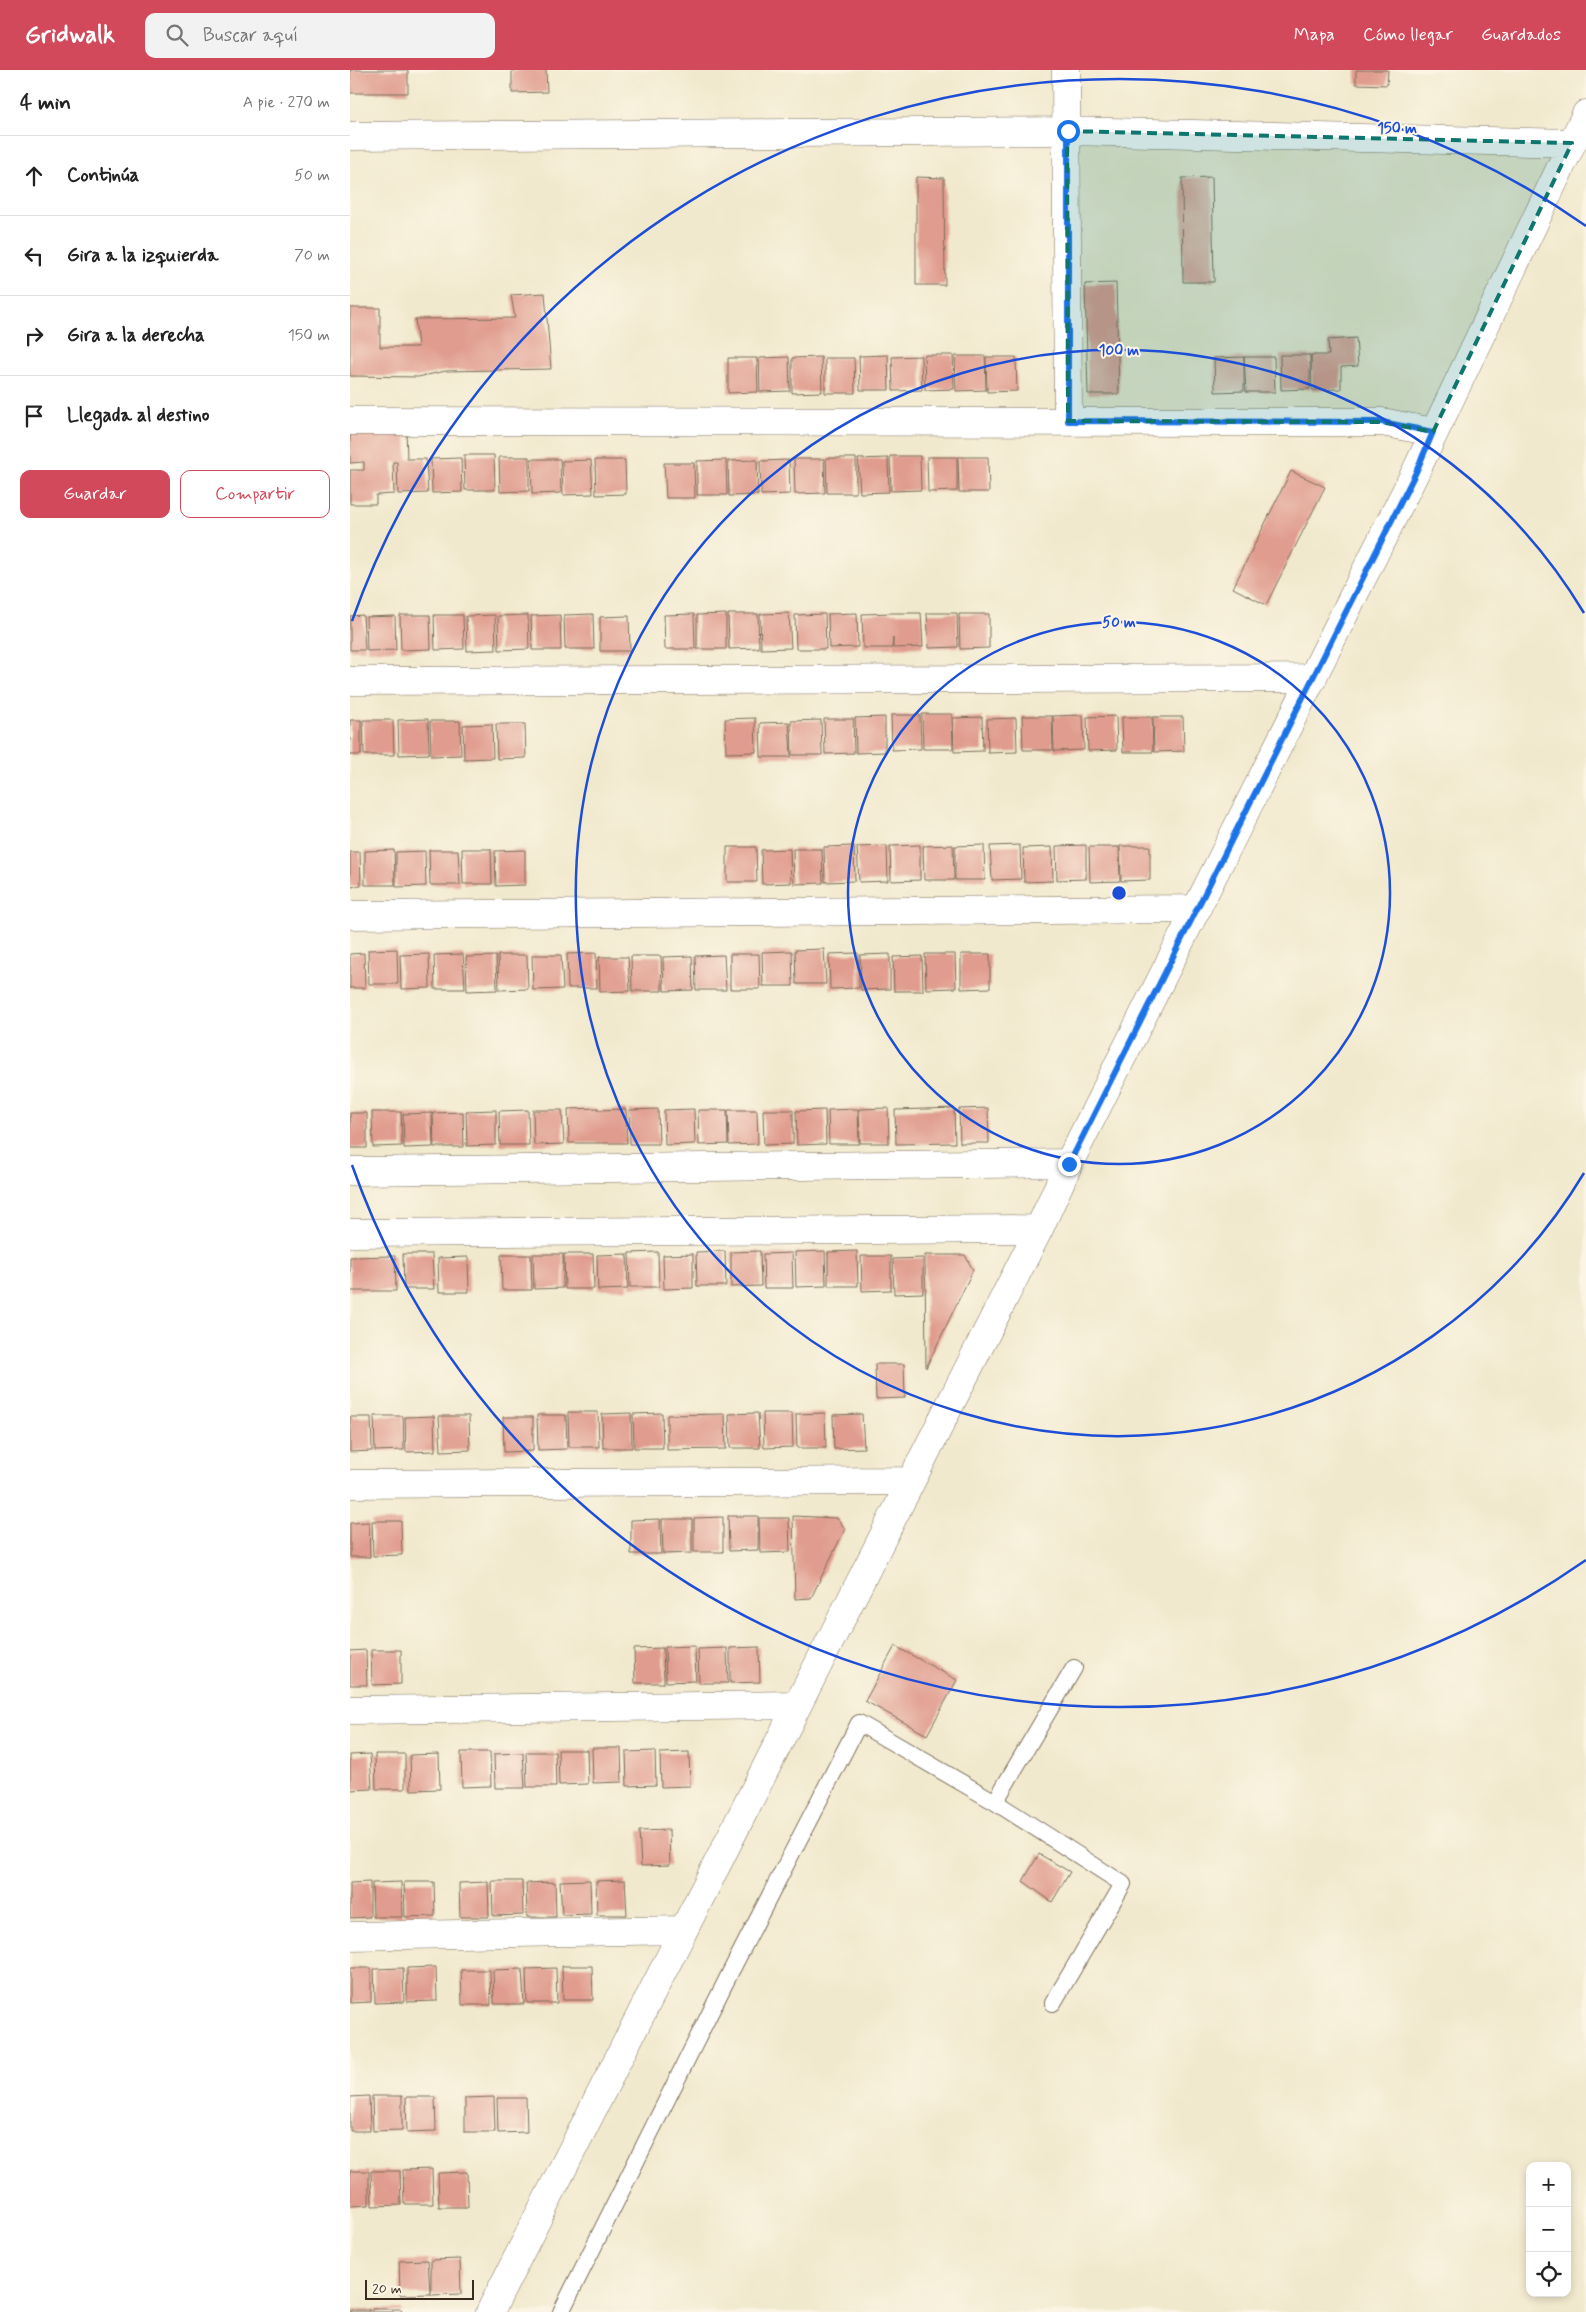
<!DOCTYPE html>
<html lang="es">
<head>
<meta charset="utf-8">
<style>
  :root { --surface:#fff; --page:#f2f2f2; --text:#222; --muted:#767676; --line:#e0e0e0; --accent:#d1495b }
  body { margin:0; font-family:Mynerve,sans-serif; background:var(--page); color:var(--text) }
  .controls { position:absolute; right:15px; bottom:15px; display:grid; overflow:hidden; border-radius:10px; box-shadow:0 2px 8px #0003 }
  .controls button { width:45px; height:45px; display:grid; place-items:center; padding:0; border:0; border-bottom:1px solid var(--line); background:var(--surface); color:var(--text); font:25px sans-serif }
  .scale { position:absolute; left:15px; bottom:12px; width:109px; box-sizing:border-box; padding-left:5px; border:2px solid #3b2a1e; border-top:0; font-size:14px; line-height:18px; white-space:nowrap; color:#3b2a1e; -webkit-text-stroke:4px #fcf5e5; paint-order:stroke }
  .stop { position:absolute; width:15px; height:15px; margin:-11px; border:4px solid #1a73e8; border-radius:50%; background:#fff }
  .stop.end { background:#1a73e8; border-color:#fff; box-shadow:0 1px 5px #0008 }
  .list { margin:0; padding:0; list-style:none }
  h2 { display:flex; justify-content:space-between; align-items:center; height:65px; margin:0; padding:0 20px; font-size:21px }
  h2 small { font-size:16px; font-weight:400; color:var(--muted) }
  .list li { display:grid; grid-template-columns:32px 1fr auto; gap:15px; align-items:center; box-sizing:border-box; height:80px; padding:0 20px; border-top:1px solid var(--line) }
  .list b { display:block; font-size:19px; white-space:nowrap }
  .list em { font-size:16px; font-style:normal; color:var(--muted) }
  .actions { display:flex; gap:10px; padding:15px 20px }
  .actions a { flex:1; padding:11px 0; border:1px solid var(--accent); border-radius:10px; text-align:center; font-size:18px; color:var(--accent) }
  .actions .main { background:var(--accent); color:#fff }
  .icon { flex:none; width:28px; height:28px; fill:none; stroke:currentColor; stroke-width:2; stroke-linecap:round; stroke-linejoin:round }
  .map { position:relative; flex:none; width:1236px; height:2242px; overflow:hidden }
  header { display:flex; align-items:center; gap:30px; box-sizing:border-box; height:70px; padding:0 25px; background:var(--accent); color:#fff }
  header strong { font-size:24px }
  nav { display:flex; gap:28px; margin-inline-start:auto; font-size:18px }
  .search { width:350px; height:45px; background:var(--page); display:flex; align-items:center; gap:12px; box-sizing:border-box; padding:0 18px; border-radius:10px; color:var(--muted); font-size:19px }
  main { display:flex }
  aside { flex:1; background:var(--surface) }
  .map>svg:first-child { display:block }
  .building { fill:#e09c8e }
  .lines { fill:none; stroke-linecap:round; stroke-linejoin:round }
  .lane-casing { stroke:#7b6d5b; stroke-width:18 }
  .street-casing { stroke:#7b6d5b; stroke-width:29 }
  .lane { stroke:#fff; stroke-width:16 }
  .street { stroke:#fff; stroke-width:28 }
  .route { stroke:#1a73e8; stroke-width:6 }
  .marked { fill:#0f766e; fill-opacity:0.2; stroke:#0f766e; stroke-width:4; stroke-dasharray:10 6; stroke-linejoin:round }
  .ring { fill:none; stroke:#1d4ed8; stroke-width:2.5 }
  .centre { fill:#1d4ed8; stroke:#fcf5e5; stroke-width:2.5 }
  .ring-label { font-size:15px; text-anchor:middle; font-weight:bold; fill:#1d4ed8; stroke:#fcf5e5; stroke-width:4; stroke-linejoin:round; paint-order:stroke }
</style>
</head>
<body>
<header>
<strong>Gridwalk</strong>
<div class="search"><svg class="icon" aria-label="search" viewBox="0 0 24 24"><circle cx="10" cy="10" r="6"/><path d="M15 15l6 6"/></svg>Buscar aquí</div>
<nav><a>Mapa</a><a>Cómo llegar</a><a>Guardados</a></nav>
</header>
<main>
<aside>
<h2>4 min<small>A pie · 270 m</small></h2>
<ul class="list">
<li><svg class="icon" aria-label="ahead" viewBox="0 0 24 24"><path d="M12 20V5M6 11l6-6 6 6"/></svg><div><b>Continúa</b></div><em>50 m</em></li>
<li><svg class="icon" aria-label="left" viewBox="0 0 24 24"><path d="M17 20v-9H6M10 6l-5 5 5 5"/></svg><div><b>Gira a la izquierda</b></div><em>70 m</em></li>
<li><svg class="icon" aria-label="right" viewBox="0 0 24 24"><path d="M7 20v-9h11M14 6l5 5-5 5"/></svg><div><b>Gira a la derecha</b></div><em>150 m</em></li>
<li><svg class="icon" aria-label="arrive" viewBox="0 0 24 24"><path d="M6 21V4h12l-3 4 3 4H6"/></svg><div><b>Llegada al destino</b></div></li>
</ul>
<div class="actions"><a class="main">Guardar</a><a>Compartir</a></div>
</aside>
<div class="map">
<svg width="1236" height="2242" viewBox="0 0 1236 2242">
  <rect width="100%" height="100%" fill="#fcf5e5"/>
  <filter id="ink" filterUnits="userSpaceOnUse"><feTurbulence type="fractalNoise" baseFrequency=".02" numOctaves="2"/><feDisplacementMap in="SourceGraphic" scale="10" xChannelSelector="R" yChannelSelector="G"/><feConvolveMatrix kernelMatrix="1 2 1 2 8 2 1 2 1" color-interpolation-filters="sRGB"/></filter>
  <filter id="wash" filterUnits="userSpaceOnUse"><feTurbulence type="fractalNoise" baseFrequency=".0096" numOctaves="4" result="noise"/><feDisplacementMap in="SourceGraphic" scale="20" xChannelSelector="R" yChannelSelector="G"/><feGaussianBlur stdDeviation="1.12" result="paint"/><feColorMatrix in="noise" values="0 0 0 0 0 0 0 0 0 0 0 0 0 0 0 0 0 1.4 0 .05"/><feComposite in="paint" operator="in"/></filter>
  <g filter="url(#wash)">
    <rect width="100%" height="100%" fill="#f1e9cd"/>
    <g id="blocks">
      <path class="building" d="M0,0H58V23H0Z
        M162,0H196L197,22L162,23Z
        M1006,0H1038L1037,15L1006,14Z
        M566,107L594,108L595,215H566Z
        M862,107L864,212H833L832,108Z
        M766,213L769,324H738L735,214Z
        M195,223L201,299L96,301L68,307L0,306V238H30V277H68L65,249L165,248L161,225Z
        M1006,268L1008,296L991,297V319L962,320L961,285H979L978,270Z
        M538,285L539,320H510L509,286Z
        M574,285H603L604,319L575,320Z
        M930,285H960V319L931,320Z
        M571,286L572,320L543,321L542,287Z
        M605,286H635L636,320L606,321Z
        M439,287L440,321L410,322L409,288Z
        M471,287L472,322L442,323V288Z
        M636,287H666L667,321L637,322Z
        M894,287H924L925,322H896Z
        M894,287V321L865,322L864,288Z
        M378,288H407L408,322L378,323Z
        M475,288H504L505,323H475Z
        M56,358L57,389H76L78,423L48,424L47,392H43L44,424L26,425V434H0V400H14V392L0,393V359Z
        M114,385H144L145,420H115Z
        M540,386H570L571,420L541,421Z
        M149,387H179V421L150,422Z
        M577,387H607V421L578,422Z
        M608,387H638L639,422H609Z
        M111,388L112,422L82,423L81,389Z
        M476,388H506V423H477Z
        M538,388L539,422L510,423L508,389Z
        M181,389H210L211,423L182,424Z
        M444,389H474L475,423L445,424Z
        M241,390L243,424L213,425L212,391Z
        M245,390H275L276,424L246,425Z
        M376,390L377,425H347V391Z
        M407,390L408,425L379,426L378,391Z
        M439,390L440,424L411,425L410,391Z
        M314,393H344L345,428H316Z
        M941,401L975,417L916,535L883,518Z
        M439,543L441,578L411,579L410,544Z
        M507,543L508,577L479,578L478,544Z
        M542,543H571L573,577L543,578V568L542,578H513L512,544Z
        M577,543H607L608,577L579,578Z
        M243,544L244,579H215L214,545Z
        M344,544L345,579H315L314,545Z
        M376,544V579H347V545Z
        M378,544H408L409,578L379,579Z
        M475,544L476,579H446L445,545Z
        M609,544H639V578L610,579Z
        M13,545L15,580H0V546Z
        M50,545H80L81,579L51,580Z
        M84,545H113L114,579L85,580Z
        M145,545L146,580L117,581L116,546Z
        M178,545L179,579L149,580L148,546Z
        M210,545L211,580H182L181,546Z
        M45,546L46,580L17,581L16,547Z
        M279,546L280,581H250V547Z
        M572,644H602L603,679H573Z
        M541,645H570L571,679L542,680Z
        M733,645L734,680L704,681L703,646Z
        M672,646H702L703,680H673Z
        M766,646L767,680L738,681L737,647Z
        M535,647V682L506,683L505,648Z
        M632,647L633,681L604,682L603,648Z
        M772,647H802L803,682H773Z
        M803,647H833L834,681L804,682Z
        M405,648L406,682L376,683L375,649Z
        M666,648L667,682L638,683L637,649Z
        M78,649L79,684L49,685L48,650Z
        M474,649H503L504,683L475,684Z
        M0,650H11V685H0Z
        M13,650H43L44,685H14Z
        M471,650L472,685H442L441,651Z
        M80,651H110L111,685L81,686Z
        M439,652L441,687H411L410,653Z
        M142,654L143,688L114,689L113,655Z
        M146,654H175L176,688L147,689Z
        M570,775V810L541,811L540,776Z
        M603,775L604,810H574L573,776Z
        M634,775L635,810H605V776Z
        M670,775L671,809L642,810L640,776Z
        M736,775V809L707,810L706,776Z
        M504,776L505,811L475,812L474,777Z
        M537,776L538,811L509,812L507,777Z
        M770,776H800V810L771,811Z
        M377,777H406L407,812H377Z
        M702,777L703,811L674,812L673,778Z
        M739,777H769L770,811L740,812Z
        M112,779H141L142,814H113Z
        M440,779L441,813L412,814L411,780Z
        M443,779H472L473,813L444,814Z
        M44,780L45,815H15V781Z
        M79,780H108L110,815H80Z
        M175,780V815L146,816L145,781Z
        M75,781L76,816L46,817V782Z
        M0,782H10L11,816L0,817Z
        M47,879L48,914H19L18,880Z
        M474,879L476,914H446L445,880Z
        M442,881L443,916H413L412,882Z
        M14,883L15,918H0V884Z
        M246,883L247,918H218L217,884Z
        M508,883L509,918L480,919L479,884Z
        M79,884L80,918L51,919L50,885Z
        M113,884L115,919H85L84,885Z
        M380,884H409L410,919H380Z
        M540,884V919L511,920L510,885Z
        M575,884H605L606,918L576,919Z
        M611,884H640V918L611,919Z
        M148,885H177L178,919L149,920Z
        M182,885H211L213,919L183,920Z
        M374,885L376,920H346L345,886Z
        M146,886L147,920L117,921L116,887Z
        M281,886H311L312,921H282Z
        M342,886L343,920L314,921L313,887Z
        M572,886L573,921H544L543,887Z
        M249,887H278L280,921L250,922Z
        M248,1038V1040L276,1039L277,1073H219L218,1039Z
        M538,1038L539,1073H510L509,1039Z
        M604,1038L605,1073L546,1074L545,1040Z
        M638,1038L639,1073H610L609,1039Z
        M308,1039L309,1074H280L279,1040Z
        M344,1039L345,1074L315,1075L314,1040Z
        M508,1039L509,1074H479L478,1040Z
        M146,1040V1075L117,1076L116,1041Z
        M178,1040L179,1075H150L149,1041Z
        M183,1040H212L214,1074L184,1075Z
        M348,1040H377L378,1074L349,1075Z
        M378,1040H407L408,1074L379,1075Z
        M413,1040H443V1074L414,1075Z
        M475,1040L476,1074L447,1075L446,1041Z
        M22,1042H51L52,1076L23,1077Z
        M113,1042L114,1077H84L83,1043Z
        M0,1043H17V1078H0Z
        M82,1043L83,1077L54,1078L53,1044Z
        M375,1181L376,1216H347L346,1182Z
        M410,1181L411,1216L381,1217V1182Z
        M475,1181L476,1216L446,1217L445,1182Z
        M507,1181L508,1216H478V1182Z
        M308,1182L309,1217H280L279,1183Z
        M442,1183L443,1218H414L413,1184Z
        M53,1184H82L84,1219H54Z
        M183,1184H213V1218L184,1219Z
        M214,1184H243L244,1219H215Z
        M277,1184L278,1219L248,1220L247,1185Z
        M343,1184V1218L314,1219L313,1185Z
        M151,1185H181L182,1220H152Z
        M575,1185H615L623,1200L576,1298Z
        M45,1186L46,1221H0V1187Z
        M511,1186H541V1220L512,1221Z
        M118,1187L119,1222H89L88,1188Z
        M573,1188V1223L544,1224L543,1189Z
        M525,1294H554L555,1328L526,1329Z
        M218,1342H248L249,1377H219Z
        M281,1343L282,1378H253L252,1344Z
        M312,1343L313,1378H284L283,1344Z
        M408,1343L410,1378H380L379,1344Z
        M413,1343H442L443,1377L414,1378Z
        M475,1343L476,1378H447L446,1344Z
        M375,1344L376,1379L317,1380V1345Z
        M512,1344L514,1378L484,1379L483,1345Z
        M187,1345H216L217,1379L188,1380Z
        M24,1346H53L54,1380L25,1381Z
        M84,1346L85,1381L56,1382L55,1347Z
        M89,1346H119L120,1380L91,1381Z
        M0,1347H21L22,1381L0,1382Z
        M153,1347H183V1381L154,1382Z
        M378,1446H408V1480L379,1481Z
        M443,1446L487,1448L495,1459L461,1528L445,1529Z
        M373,1447V1482H344V1448Z
        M409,1448H439L440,1482L410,1483Z
        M310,1449L311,1484H281V1450Z
        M312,1449H342V1483L313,1484Z
        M22,1451H51L52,1485L23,1486Z
        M19,1452L20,1487H0V1453Z
        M345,1576L346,1611L316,1612L315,1577Z
        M545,1576L607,1610L577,1665L515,1631Z
        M409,1577L410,1612L380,1613V1578Z
        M313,1578L314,1613H285L284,1579Z
        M377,1578L378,1613H349L348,1579Z
        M16,1580L17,1615H0V1581Z
        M21,1580H51V1614L22,1615Z
        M242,1678H271L272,1712L243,1713Z
        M208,1680H237L238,1714L209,1715Z
        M305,1681L306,1715L277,1716L276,1682Z
        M111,1682H140L141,1716L112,1717Z
        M176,1682H205L206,1717H177Z
        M339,1682L340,1716L311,1717L310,1683Z
        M173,1683L175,1718H145L144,1684Z
        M20,1684L22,1719L0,1720V1685Z
        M25,1684H55V1719H26Z
        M89,1684L90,1719L61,1720L60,1685Z
        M319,1760L320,1795L291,1796L289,1761Z
        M689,1784L720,1802L702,1832L673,1811Z
        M240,1810L241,1844L212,1845L210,1811Z
        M275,1810L277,1845H247L246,1811Z
        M142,1811H172L173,1845L143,1846Z
        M20,1812V1847L0,1848V1813Z
        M51,1812L52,1847H23L22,1813Z
        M54,1812H84L85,1846L55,1847Z
        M138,1812L139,1847H110L109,1813Z
        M205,1812L206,1847H177L176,1813Z
        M212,1896H242L243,1930H213Z
        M86,1897L87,1931L57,1932V1898Z
        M0,1898H21V1932L0,1933Z
        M53,1898L54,1932L25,1933L24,1899Z
        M206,1898L207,1933H177L176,1899Z
        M172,1899L174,1934H144L143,1900Z
        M111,1900H140L141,1935H112Z
        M19,2026L20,2061H0V2027Z
        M22,2026H52V2060L23,2061Z
        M56,2027H85L86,2061L57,2062Z
        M144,2027L145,2062H115V2028Z
        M147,2028H176L177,2062L148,2063Z
        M82,2099L83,2134H54L53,2100Z
        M0,2101H19V2135L0,2136Z
        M21,2101H50L51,2135L22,2136Z
        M117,2102L118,2137H89L88,2103Z
        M110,2189L111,2224L81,2225V2190Z
        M78,2190L80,2224L50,2225L49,2191Z
        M22,2239H51L52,2242H22Z
        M0,2240H20V2242H0Z"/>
    </g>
  </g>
  <g filter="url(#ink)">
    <use href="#blocks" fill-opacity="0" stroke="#7b6d5b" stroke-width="1"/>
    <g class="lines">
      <defs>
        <path id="lane" d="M645,1732L724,1598
          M211,2242L381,1901L509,1653L645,1732L773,1814L703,1933"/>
        <path id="street" d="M716,0L718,351
          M0,66L717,61L1222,73
          M0,351L1032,352L1083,362
          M0,611L963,608
          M0,845L847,839
          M0,1101L719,1093
          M0,1163L689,1159
          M0,1414L561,1411
          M0,1640L447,1635
          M0,1866L333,1860
          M140,2242L689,1159L719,1093L1065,403L1236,44"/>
      </defs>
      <use href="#lane" class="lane-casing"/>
      <use href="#street" class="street-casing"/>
      <use href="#lane" class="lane"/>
      <use href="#street" class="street"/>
    </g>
  </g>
  <g class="lines" filter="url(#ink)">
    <path class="route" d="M718,61V351L1032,352L1083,362L1066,402L719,1094"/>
  </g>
  <path class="marked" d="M717,61L1222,73L1083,362L1032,352L718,351Z"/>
  <g class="ring">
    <circle cx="769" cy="823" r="271"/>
    <path d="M1234 1103A543 543 0 1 1 1234 543"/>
    <path d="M1236 1490A814 814 0 0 1 2 1095M2 551A814 814 0 0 1 1236 156"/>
  </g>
  <circle cx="769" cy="823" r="8" class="centre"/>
  <g class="ring-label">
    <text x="1047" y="63">150 m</text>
    <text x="769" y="285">100 m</text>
    <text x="769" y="557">50 m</text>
  </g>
</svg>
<div class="controls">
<button>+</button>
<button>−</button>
<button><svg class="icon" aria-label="locate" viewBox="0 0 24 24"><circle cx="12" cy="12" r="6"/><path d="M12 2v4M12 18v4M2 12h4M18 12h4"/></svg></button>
</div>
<div class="scale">20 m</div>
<div class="stop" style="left:718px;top:61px"></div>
<div class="stop end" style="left:719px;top:1094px"></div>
</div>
</main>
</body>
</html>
